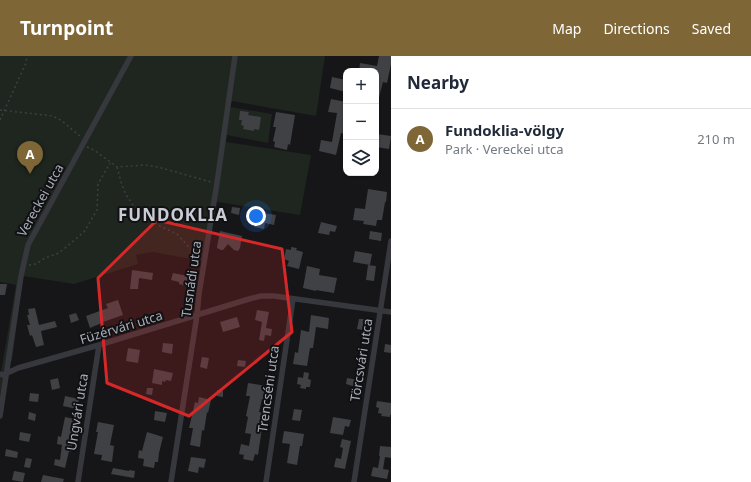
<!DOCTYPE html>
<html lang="en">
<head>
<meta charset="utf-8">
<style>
  :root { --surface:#fff; --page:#f6f6f7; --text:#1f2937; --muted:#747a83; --line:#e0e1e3; --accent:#7e6636 }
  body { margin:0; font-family:"Noto Sans",sans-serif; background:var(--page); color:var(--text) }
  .controls { position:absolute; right:12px; top:12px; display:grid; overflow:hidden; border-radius:8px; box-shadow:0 1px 3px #0004 }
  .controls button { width:36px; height:36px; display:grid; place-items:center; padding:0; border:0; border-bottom:1px solid var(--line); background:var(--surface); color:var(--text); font:20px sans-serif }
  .you { position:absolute; left:256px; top:160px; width:14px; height:14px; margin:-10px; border:3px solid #fff; border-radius:50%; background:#1a73e8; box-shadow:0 0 0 6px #1a73e833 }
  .badge { display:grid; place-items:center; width:26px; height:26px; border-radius:50%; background:var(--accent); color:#fff; font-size:13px; font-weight:700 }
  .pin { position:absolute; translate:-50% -33px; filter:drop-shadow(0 1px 2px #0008) }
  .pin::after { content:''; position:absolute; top:21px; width:14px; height:12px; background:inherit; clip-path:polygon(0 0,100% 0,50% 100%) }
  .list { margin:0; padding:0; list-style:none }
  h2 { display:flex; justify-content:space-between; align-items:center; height:52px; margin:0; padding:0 16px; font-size:17px }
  h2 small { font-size:13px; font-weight:400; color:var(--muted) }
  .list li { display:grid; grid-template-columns:26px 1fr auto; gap:12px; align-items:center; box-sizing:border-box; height:60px; padding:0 16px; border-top:1px solid var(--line) }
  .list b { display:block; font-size:15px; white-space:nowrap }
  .list p { margin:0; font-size:13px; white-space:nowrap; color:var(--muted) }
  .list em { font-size:13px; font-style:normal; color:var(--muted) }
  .icon { flex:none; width:22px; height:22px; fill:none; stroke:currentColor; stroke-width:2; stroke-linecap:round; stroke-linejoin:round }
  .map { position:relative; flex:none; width:391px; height:426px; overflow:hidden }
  header { display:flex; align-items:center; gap:24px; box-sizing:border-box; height:56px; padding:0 20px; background:var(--accent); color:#fff }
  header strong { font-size:19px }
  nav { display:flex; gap:22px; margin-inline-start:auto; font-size:14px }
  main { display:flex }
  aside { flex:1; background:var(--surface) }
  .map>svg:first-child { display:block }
  .green { fill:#1e261f }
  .building { fill:#404145 }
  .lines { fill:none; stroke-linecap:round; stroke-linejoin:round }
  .path { stroke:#3d3f44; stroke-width:1.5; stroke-dasharray:2 3; stroke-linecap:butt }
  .street { stroke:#37383d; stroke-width:5.5 }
  .marked { fill:#d62828; fill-opacity:0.2; stroke:#d62828; stroke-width:3; stroke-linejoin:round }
  .labels { text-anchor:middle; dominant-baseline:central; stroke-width:4; stroke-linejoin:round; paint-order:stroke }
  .street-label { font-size:13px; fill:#a8adb8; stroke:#111113 }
  .district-label { font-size:17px; font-weight:bold; letter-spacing:1px; fill:#c9ccd4; stroke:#111113 }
</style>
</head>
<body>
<header>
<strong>Turnpoint</strong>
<nav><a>Map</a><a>Directions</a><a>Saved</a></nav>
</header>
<main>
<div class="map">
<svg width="391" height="426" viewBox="0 0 391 426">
  <rect width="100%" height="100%" fill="#161618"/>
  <path class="green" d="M0,0H325L316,60L232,45L230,51L272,58L268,87L227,79L226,86L311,99L300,159L212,145L202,205L153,196L136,199L138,208L74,228L23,220L12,304L5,312L0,346V316H1L16,229L0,226Z"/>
  <path class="building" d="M379,0H391V8L387,27L383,26L378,45L376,44V15H359L360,7L377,10Z
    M332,21L346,24V36L330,32Z
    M331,43L346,46V78L341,77L336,99L319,95L321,84L332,86L337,57L328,56Z
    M240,55L249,56L248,59L261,61L259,74L254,73V75L243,73L244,70L241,69L242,64H239Z
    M276,56L295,59L290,89L288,88L287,94L274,91L275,86L273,85L276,71H273Z
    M377,78L391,80L389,93L376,91Z
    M368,133L387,136L386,146H385L382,164H377L376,170L363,168L364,165L353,164L355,152L365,153Z
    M232,151L240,152L239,159L231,157Z
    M257,156L276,159L274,169L265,167L264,173L254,171Z
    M321,166L337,170L335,176L330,175L329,179L318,177Z
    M220,175L242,180L240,192L238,195L234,194L228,188L223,194H221L217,192V191Z
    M370,175L382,177L381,185L369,183Z
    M291,191L297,192L296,194L303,196L299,213L287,210L289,205L284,203L286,193L291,194Z
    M355,195L372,198L370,209L353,206Z
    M368,209L376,210L374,225L366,224Z
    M307,210L320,213L319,219L337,222L334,237L316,234V235L303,232Z
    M132,214L153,217L152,224L139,222L138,233H130Z
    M173,217L188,220L186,230L179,228V226L171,224Z
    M0,228H7L5,239H0Z
    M118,244L123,259L103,266H104L90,272L86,260L108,252L106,248Z
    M35,252L39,269L55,265L57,271L41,275L44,289L36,291L32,279L30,280L27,269H30L27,259H29L28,253Z
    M257,254L269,256L266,272L272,273L271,280L265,279L264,285L259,284L262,266L255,264Z
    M76,257L79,264L71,267L69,259Z
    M311,259L329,262L328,273L316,271L313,292H310L307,310L293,308L295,296L298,297L301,274L309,276Z
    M237,261L240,271L223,276L220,266Z
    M359,263H365L364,274L357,273Z
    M163,287L173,288L172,298L162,296Z
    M385,288L391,289V297L384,296Z
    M128,292L140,294L138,307L126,305Z
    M202,301L209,302L207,313L200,311Z
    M238,304L246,305L245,311L237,310Z
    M154,313L173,317L171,325L166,324L165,326L162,325V329L152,327Z
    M304,316L309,317L308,323L311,324L310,331H306V333L300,332L301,329L297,328L298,321L303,322Z
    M58,322L60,332L52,334L50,324Z
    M347,322L358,324L356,331L346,328Z
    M248,327L267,330L265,343H262L259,356L264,357L261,371L262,372L258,399L255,398L253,405L243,403L244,399L239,398L241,388L249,390L251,378L245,377L248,361L246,360L250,340H246Z
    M147,332H153L152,339L146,338Z
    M217,334L223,335V341L217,340Z
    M30,337L39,338L38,346L29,345Z
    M65,340L79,343L77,353L63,350Z
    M199,341L211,344L208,357L207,356L204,375L202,374L200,391L190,389L193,372H189L195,346L198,347Z
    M377,345L391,347V359H390V361L381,360L382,358L378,357L379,352L376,351Z
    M294,353L302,354L300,365L292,364Z
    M155,355L167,357L165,366L154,364Z
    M29,356L36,358L35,365L28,363Z
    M65,361L74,363L70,382L73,383L71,396L69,395L65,412L54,409L55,403L60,404L62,389L57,388L58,380L61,381Z
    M333,361L351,364L349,371L345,370L343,379L330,377Z
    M98,366L114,369L110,389L114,390L112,406L101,404L102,399L94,398L98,376H96Z
    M284,375L304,378L302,390H300L297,409L287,407L290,388L282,387Z
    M20,376L31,378L29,386L19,384Z
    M147,376L163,381L159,397L158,406H155L154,412L143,410L144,403L138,402L139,394L142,395Z
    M342,383L351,385L345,413L334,411L336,402L341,403L343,392L340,391Z
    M380,390L391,391V402L385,401L383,413L389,414L387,423L371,420L373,411L378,412L380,400H379Z
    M6,393L18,396L17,402L5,400Z
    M191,401L206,403L204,412L199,411L198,417L188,415Z
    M26,402L32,403L30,412L24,411Z
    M113,412L129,415V414L135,415L134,422L111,418Z
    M14,415L25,417L23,426L12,424Z
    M43,419L64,423L63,426H41Z"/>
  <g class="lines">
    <path class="path" d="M0,54L53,60L62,65L81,81
      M0,64L26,7L27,0
      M87,91L94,94L117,111L145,109L158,111L211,126
      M117,111L121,126L125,137L133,149L143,160L160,170L177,178L198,201
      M29,209L36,208L45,202L59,197L84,176L97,154L98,128L110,107"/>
    <path class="street" d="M0,318L3,319L18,312L99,289L249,243L261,240H274L391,256
      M0,360L21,220L28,189L131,0
      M78,426L99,289
      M171,426L197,259L199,238L217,127L235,0
      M266,426L293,243
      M354,426L391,185"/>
  </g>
  <path class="marked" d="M157,164L282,193L292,276L189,360L107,327L98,222Z"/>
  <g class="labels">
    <g class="street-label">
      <text transform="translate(40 144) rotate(-61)">Vereckei utca</text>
      <text transform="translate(191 223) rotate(-82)">Tusnádi utca</text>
      <text transform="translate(121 271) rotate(-17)">Füzérvári utca</text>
      <text transform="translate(361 304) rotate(-81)">Törcsvári utca</text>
      <text transform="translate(268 333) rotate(-82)">Trencséni utca</text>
      <text transform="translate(77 356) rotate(-81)">Ungvári utca</text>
    </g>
    <g class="district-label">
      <text x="173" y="158">FUNDOKLIA</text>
    </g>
  </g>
</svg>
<div class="controls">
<button>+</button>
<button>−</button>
<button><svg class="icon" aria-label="layers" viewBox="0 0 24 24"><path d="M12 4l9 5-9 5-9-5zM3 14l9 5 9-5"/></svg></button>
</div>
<div class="you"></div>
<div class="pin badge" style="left:30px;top:118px">A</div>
</div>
<aside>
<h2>Nearby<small></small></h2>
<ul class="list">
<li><span class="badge">A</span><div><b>Fundoklia-völgy</b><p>Park · Vereckei utca</p></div><em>210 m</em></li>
</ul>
</aside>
</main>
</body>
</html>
